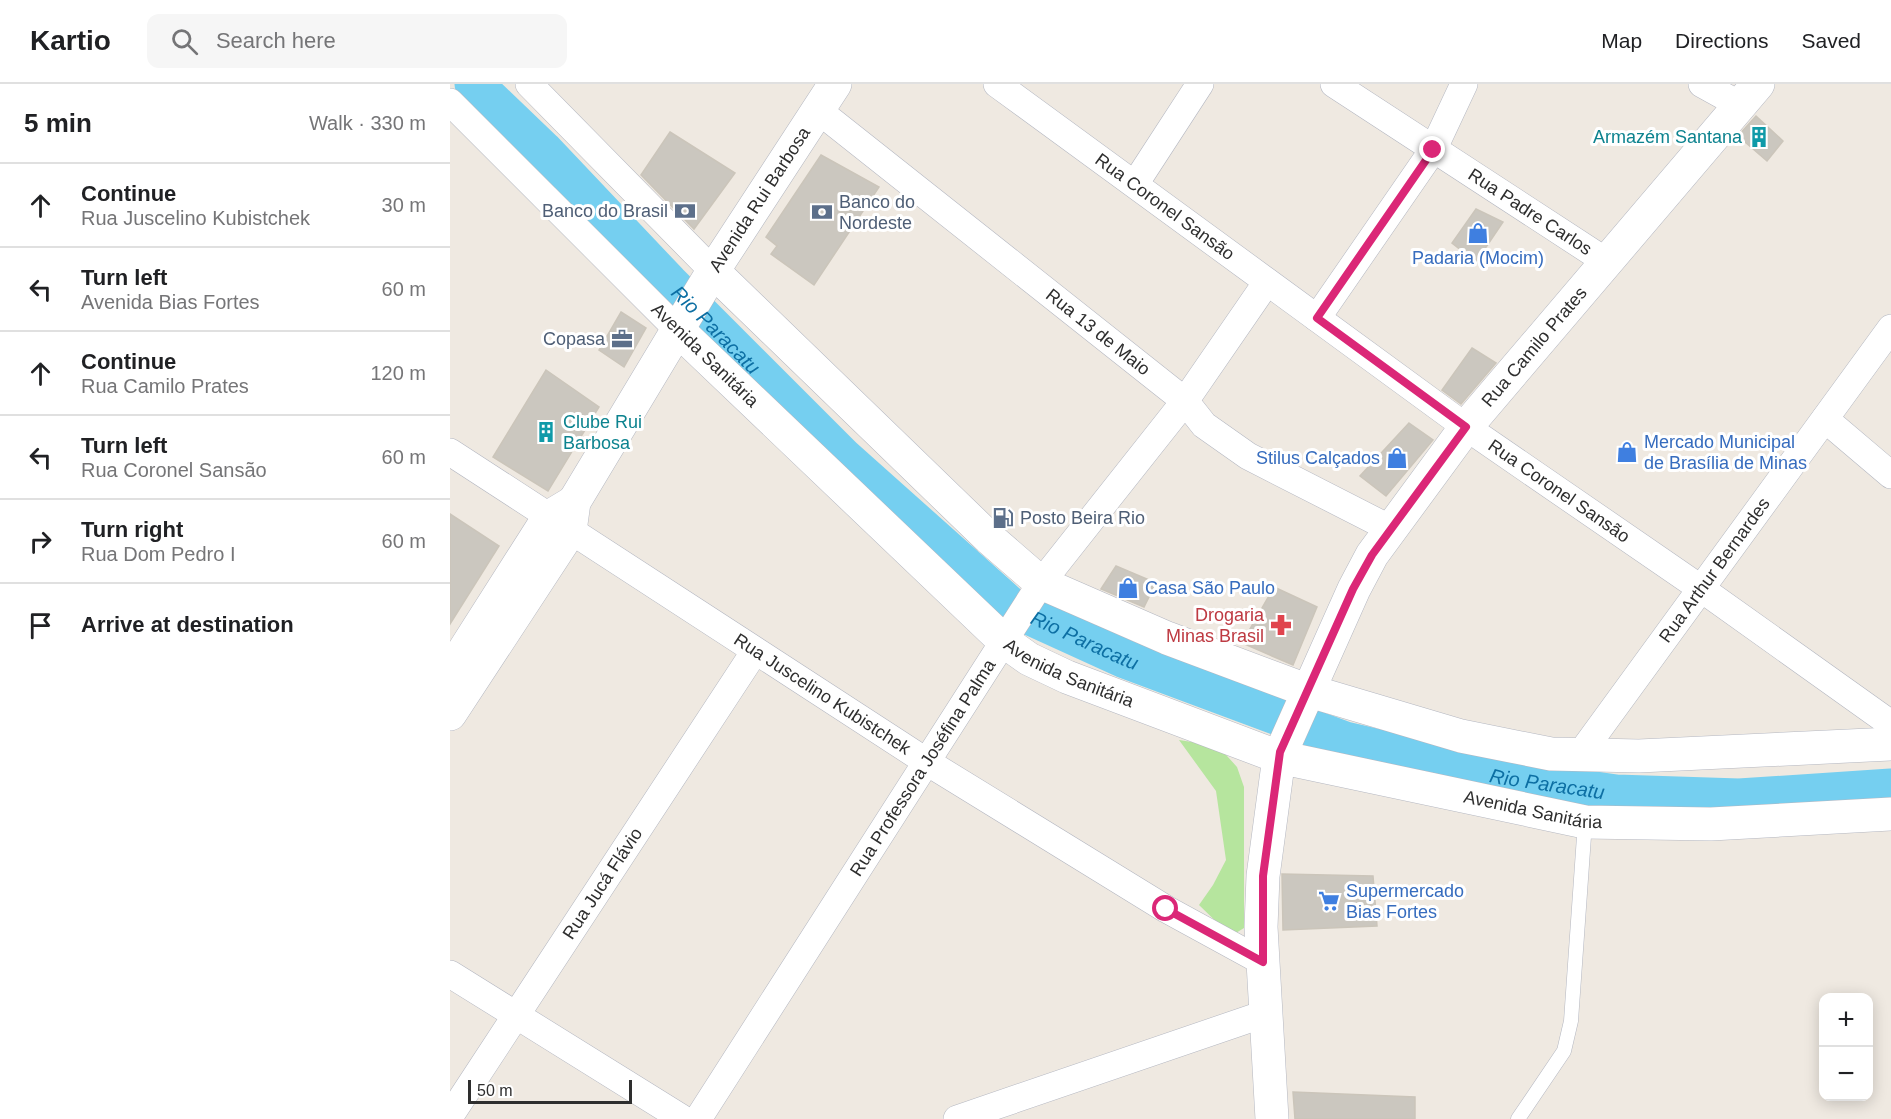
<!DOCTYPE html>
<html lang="en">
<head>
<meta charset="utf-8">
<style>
  :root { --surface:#fff; --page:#f6f6f6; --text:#202124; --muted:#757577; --line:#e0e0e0 }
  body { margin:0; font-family:Helvetica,sans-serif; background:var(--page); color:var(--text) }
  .controls { position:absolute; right:18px; bottom:18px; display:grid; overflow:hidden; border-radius:12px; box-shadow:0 3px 15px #0003 }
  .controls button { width:54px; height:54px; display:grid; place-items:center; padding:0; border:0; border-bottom:2px solid var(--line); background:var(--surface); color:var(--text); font:30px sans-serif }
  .scale { position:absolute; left:18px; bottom:15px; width:164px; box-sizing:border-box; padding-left:6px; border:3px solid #2e2e2e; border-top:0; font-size:16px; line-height:21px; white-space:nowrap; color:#2e2e2e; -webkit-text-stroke:4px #fff; paint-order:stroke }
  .stop { position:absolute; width:18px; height:18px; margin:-14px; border:4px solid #db2777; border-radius:50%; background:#fff }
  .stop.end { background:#db2777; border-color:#fff; box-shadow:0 2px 6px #0008 }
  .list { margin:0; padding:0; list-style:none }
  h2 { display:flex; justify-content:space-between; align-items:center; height:78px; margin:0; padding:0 24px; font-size:26px }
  h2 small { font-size:20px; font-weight:400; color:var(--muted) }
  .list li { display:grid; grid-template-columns:39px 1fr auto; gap:18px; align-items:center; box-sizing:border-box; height:84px; padding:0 24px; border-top:2px solid var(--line) }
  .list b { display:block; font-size:22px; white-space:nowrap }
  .list p { margin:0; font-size:20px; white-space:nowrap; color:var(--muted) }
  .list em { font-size:20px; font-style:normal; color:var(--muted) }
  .icon { flex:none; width:33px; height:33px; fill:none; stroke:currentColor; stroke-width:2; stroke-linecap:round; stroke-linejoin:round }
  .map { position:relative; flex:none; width:1441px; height:1035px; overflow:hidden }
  header { display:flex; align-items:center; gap:36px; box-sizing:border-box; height:84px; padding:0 30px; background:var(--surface); border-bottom:2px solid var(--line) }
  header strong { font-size:28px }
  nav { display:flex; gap:33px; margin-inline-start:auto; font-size:21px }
  .search { width:420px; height:54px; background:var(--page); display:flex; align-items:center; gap:15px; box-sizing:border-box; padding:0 21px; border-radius:12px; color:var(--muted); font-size:22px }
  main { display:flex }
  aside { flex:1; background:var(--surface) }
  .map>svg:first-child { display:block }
  .green { fill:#b6e59e }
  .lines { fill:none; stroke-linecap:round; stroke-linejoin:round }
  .river { stroke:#75cff0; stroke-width:39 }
  .building { fill:#cbc7bf; stroke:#cbc5ba; stroke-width:1.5 }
  .service-casing { stroke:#b4b7c1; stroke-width:15 }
  .minor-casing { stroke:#b4b7c1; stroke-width:28 }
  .tertiary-casing { stroke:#b4b7c1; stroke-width:34 }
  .service { stroke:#fff; stroke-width:14 }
  .minor { stroke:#fff; stroke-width:27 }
  .tertiary { stroke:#fff; stroke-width:33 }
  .route { stroke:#db2777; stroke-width:8 }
  .labels { text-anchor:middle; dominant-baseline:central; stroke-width:6; stroke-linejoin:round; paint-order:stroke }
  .culture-label { font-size:18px; fill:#0d838f; stroke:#fff; text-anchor:end }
  .street-label { font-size:18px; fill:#2e2e2e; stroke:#fff }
  .service-label { font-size:18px; fill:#4e5e75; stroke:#fff; text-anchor:start }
  .shop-label { font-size:18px; fill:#366cbe; stroke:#fff; text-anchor:start }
  .health-label { font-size:18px; fill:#be3a42; stroke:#fff; text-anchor:end }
  .water-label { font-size:20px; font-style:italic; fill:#0d6fa3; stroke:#fff }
</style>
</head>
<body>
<header>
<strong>Kartio</strong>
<div class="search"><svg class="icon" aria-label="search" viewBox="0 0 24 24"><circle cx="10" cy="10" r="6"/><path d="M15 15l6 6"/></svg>Search here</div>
<nav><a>Map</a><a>Directions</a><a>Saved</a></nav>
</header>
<main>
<aside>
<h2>5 min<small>Walk · 330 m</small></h2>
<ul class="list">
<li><svg class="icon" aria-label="ahead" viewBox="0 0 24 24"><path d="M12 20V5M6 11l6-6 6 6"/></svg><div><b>Continue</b><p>Rua Juscelino Kubistchek</p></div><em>30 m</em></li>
<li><svg class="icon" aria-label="left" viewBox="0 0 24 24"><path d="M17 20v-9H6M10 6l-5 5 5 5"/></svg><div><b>Turn left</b><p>Avenida Bias Fortes</p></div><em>60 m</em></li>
<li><svg class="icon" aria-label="ahead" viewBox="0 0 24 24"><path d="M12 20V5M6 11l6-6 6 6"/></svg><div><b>Continue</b><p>Rua Camilo Prates</p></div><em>120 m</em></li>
<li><svg class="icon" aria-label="left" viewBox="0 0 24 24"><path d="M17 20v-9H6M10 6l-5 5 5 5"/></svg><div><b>Turn left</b><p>Rua Coronel Sansão</p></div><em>60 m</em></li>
<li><svg class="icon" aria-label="right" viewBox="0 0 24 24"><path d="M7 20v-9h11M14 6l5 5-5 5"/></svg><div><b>Turn right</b><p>Rua Dom Pedro I</p></div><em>60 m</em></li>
<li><svg class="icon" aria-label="arrive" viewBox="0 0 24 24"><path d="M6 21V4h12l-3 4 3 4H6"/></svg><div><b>Arrive at destination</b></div></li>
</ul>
</aside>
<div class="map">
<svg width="1441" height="1035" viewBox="0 0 1441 1035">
  <rect width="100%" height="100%" fill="#efe9e1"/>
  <path class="green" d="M729,656L768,662L787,683L794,703V844L781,852L749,821L763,801L776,776L766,707Z"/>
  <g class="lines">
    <path class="river" id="s1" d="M24,0L93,66L219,199L393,373L561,523L675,575L895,657L1049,693L1166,710L1289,714L1441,704"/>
  </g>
  <path class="building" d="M1306,32L1333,57L1317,77L1288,52Z
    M220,48L285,89L244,145L191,91Z
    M371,71L429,103L364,201L321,170L327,162L316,153Z
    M1026,125L1053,138L1026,178L1002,159Z
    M171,228L196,244L174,283L149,266Z
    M1022,264L1046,279L1011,320L992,306Z
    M96,286L149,323L98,407L43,373Z
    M959,339L983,356L936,412L910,392Z
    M0,430L49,462L0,540Z
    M666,482L706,499L694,523L651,505Z
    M824,503L867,523L843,581L792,559Z
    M832,790L923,792L927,842L833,846Z
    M843,1008L965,1013V1035H845Z"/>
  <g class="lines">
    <defs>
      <path id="service" d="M1068,1035L1114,967L1121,937L1135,738"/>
      <g id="minor">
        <path d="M79,0L263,187"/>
        <path id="s2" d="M547,0L1016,343L1253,506L1441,640"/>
        <path id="s3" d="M884,0L1157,178"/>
        <path d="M1252,0L1290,21"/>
        <path d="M0,18L227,245"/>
        <path id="s4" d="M369,27L735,317L754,341L798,372L941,445"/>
        <path d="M685,100L750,0"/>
        <path d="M867,234L983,66L1014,0"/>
        <path d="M1375,335L1441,391"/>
        <path id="s5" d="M0,368L477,678L716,825L813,878"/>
        <path id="s6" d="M1129,672L1441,244"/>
        <path d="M0,890L233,1035"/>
        <path id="s7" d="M0,1032L305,567"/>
        <path id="s8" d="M248,1035L591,499L735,317L817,198"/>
        <path d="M507,1035L817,929"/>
      </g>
      <g id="tertiary">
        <path d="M263,187L539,454L591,499L717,554L856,606L1011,652L1101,670L1189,672L1441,660"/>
        <path id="s9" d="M227,245L555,558L579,575L617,593L829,673L1135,738L1261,740L1441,730"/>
        <path d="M1,587L99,433L124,418"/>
        <path id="s10" d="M0,630L120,447L124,418L263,187L385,0"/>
        <path id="s11" d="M822,1035L811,843L813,792L829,673L904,505L922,471L1016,343L1308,0"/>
      </g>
    </defs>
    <use href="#service" class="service-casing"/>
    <use href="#minor" class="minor-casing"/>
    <use href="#tertiary" class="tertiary-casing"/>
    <use href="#service" class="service"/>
    <use href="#minor" class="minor"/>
    <use href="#tertiary" class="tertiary"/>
  </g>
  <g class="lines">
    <path class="route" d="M716,825L813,878V792L830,668L903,505L922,471L1016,343L867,234L983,66"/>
  </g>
  <defs>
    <symbol id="building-bare" viewBox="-9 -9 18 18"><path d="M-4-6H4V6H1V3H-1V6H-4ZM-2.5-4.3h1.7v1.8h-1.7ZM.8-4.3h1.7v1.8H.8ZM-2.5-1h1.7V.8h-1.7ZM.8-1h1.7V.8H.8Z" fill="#0f9aa8" stroke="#fff" stroke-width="2.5" paint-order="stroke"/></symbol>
    <symbol id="bank-bare" viewBox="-9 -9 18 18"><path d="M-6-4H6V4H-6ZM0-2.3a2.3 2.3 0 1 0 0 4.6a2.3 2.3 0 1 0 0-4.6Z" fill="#5c6f8a" stroke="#fff" stroke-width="2.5" paint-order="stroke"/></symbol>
    <symbol id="shop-bare" viewBox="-9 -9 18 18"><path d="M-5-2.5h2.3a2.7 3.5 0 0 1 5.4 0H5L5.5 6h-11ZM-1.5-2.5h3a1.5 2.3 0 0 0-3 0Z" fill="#3f7fe0" stroke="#fff" stroke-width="2.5" paint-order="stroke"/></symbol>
    <symbol id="office-bare" viewBox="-9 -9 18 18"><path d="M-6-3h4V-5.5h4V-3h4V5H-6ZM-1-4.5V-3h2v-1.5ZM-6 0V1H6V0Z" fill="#5c6f8a" stroke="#fff" stroke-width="2.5" paint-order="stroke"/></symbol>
    <symbol id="fuel-bare" viewBox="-9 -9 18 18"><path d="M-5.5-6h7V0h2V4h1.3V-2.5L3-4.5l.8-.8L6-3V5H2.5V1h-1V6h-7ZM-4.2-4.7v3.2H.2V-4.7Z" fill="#5c6f8a" stroke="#fff" stroke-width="2.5" paint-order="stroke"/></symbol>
    <symbol id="pharmacy-bare" viewBox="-9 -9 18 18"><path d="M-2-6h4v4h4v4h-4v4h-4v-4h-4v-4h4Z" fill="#e0444e" stroke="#fff" stroke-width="2.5" paint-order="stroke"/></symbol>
    <symbol id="supermarket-bare" viewBox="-9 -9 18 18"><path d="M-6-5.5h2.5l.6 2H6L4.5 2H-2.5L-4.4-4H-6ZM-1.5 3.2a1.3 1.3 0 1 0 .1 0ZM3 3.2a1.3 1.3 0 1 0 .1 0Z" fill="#3f7fe0" stroke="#fff" stroke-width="2.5" paint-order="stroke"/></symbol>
  </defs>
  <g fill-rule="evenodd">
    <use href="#building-bare" x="1294" y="38" width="30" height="30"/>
    <use href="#bank-bare" x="220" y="112" width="30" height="30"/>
    <use href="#bank-bare" x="357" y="113" width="30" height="30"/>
    <use href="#shop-bare" x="1013" y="134" width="30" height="30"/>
    <use href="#office-bare" x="157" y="240" width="30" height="30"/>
    <use href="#building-bare" x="81" y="333" width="30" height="30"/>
    <use href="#shop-bare" x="1162" y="353" width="30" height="30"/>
    <use href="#shop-bare" x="932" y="359" width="30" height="30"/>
    <use href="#fuel-bare" x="538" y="419" width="30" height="30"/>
    <use href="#shop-bare" x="663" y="489" width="30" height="30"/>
    <use href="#pharmacy-bare" x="816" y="526" width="30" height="30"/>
    <use href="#supermarket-bare" x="864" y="802" width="30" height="30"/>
  </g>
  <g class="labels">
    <g class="culture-label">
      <text x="1292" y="53">Armazém Santana</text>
      <text x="113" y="338" text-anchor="start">Clube Rui<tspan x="113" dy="21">Barbosa</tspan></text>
    </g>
    <g class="street-label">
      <text stroke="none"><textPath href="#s10" startOffset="603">Avenida Rui Barbosa</textPath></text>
      <text stroke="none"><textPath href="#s2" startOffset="208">Rua Coronel Sansão</textPath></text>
      <text stroke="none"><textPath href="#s3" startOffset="234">Rua Padre Carlos</textPath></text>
      <text stroke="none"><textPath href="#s4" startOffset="356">Rua 13 de Maio</textPath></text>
      <text stroke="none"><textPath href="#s11" startOffset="850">Rua Camilo Prates</textPath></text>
      <text transform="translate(255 271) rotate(44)">Avenida Sanitária</text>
      <text stroke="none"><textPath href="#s2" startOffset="694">Rua Coronel Sansão</textPath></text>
      <text stroke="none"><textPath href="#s6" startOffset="230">Rua Arthur Bernardes</textPath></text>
      <text stroke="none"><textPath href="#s9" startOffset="525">Avenida Sanitária</textPath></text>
      <text stroke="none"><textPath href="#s5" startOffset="444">Rua Juscelino Kubistchek</textPath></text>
      <text stroke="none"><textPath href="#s8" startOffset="417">Rua Professora Joséfina Palma</textPath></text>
      <text stroke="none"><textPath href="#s9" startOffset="1011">Avenida Sanitária</textPath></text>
      <text stroke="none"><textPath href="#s7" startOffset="278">Rua Jucá Flávio</textPath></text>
    </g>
    <g class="service-label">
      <text x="389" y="118">Banco do<tspan x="389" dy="21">Nordeste</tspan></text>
      <text x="218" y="127" text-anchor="end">Banco do Brasil</text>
      <text x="155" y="255" text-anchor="end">Copasa</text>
      <text x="570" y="434">Posto Beira Rio</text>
    </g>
    <g class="shop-label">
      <text x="1028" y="174" text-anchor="middle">Padaria (Mocim)</text>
      <text x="1194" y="358">Mercado Municipal<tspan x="1194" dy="21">de Brasília de Minas</tspan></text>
      <text x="930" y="374" text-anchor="end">Stilus Calçados</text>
      <text x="695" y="504">Casa São Paulo</text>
      <text x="896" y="807">Supermercado<tspan x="896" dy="21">Bias Fortes</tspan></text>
    </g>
    <g class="health-label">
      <text x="814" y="531">Drogaria<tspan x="814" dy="21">Minas Brasil</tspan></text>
    </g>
    <g class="water-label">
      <text stroke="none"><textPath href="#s1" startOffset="345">Rio Paracatu</textPath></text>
      <text stroke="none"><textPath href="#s1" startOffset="831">Rio Paracatu</textPath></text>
      <text stroke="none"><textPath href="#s1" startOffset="1317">Rio Paracatu</textPath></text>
    </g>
  </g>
</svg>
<div class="controls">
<button>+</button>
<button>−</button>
</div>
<div class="scale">50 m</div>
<div class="stop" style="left:716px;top:825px"></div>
<div class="stop end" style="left:983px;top:66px"></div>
</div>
</main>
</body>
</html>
